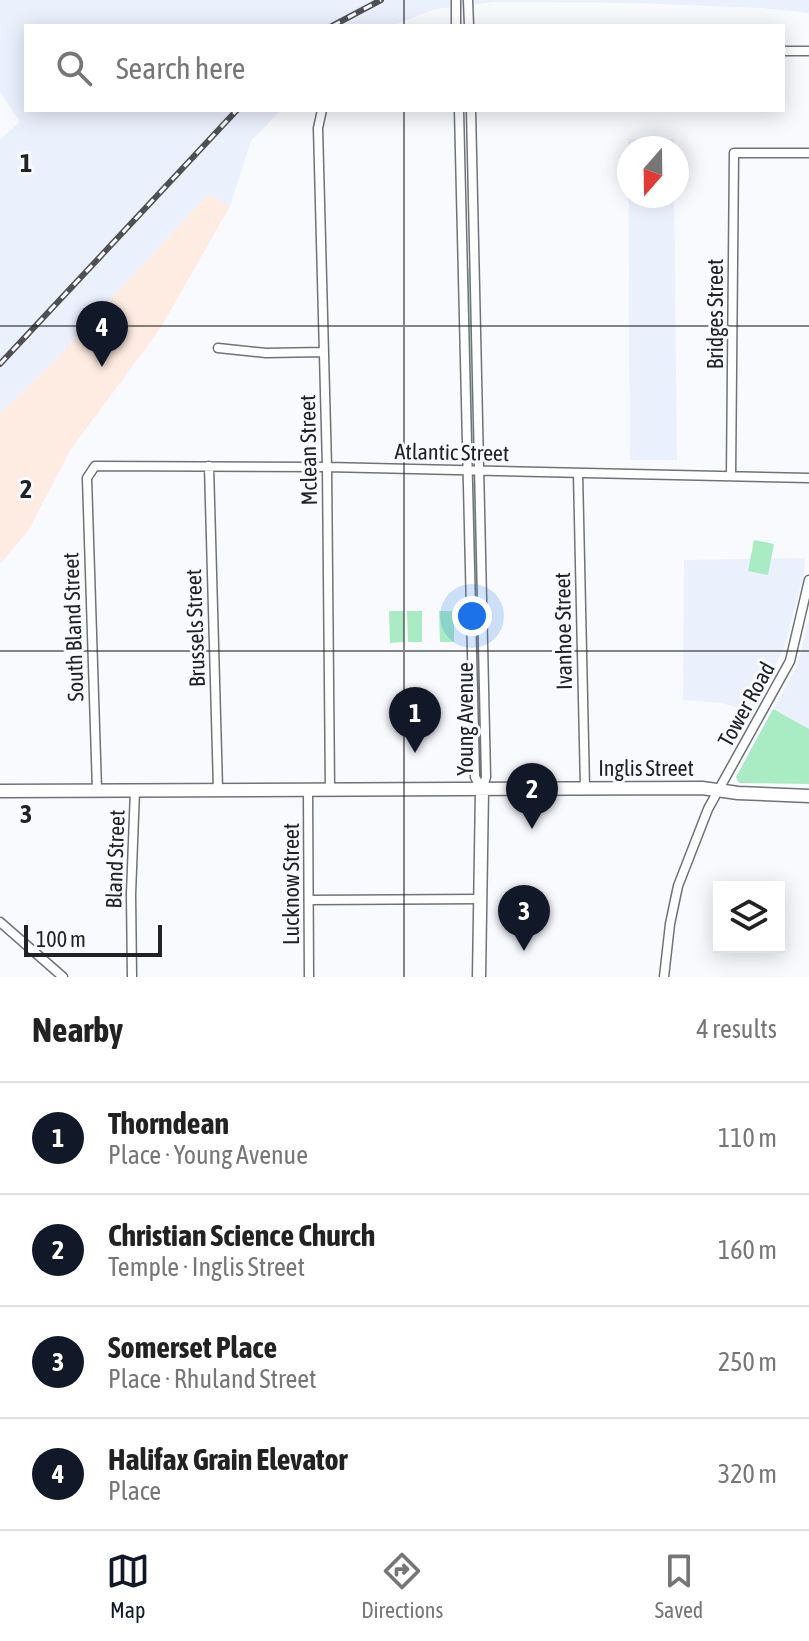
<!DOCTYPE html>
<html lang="en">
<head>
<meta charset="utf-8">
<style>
  :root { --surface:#fff; --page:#f2f2f2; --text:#222; --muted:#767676; --line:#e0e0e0; --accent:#111827 }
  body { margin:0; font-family:"Asap Condensed",sans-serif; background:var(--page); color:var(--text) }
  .controls { position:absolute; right:24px; bottom:24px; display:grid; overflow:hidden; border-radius:0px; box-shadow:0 4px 20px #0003 }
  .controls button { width:72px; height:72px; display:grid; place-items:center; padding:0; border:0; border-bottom:2px solid var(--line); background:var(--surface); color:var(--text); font:40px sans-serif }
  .compass { position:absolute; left:617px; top:136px; width:72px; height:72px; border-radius:50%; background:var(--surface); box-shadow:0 4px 20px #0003; rotate:200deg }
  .scale { position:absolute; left:24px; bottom:20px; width:138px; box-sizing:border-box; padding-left:8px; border:4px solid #212225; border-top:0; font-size:22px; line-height:28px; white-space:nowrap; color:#212225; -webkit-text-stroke:6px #f9fafe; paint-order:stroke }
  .you { position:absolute; left:472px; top:616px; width:28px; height:28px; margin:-20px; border:6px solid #fff; border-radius:50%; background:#1a73e8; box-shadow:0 0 0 12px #1a73e833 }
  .badge { display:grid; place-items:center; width:52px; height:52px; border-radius:50%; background:var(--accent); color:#fff; font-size:26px; font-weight:700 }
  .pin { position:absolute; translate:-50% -66px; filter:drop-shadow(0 2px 4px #0008) }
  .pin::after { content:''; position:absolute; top:42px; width:28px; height:24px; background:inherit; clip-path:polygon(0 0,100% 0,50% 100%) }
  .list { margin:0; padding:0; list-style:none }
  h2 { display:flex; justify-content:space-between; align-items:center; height:104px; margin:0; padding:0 32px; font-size:34px }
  h2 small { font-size:26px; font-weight:400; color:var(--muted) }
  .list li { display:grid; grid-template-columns:52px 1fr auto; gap:24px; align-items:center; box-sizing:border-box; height:112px; padding:0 32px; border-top:2px solid var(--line) }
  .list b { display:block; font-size:30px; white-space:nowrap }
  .list p { margin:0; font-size:26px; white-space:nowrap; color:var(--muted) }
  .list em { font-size:26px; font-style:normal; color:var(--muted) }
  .icon { flex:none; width:44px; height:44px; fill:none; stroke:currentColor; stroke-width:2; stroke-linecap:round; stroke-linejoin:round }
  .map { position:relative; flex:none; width:809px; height:977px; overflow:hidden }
  .search { position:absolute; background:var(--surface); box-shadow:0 4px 20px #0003; left:24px; right:24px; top:24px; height:88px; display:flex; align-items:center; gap:20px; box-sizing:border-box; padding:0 28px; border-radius:0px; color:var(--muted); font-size:30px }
  .sheet { height:552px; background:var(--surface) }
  nav { display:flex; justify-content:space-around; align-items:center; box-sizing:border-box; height:112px; border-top:2px solid var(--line); background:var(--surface); font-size:22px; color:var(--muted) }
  nav a { display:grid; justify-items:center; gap:4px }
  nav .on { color:var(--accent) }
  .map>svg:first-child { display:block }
  .industrial { fill:#feece2 }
  .built { fill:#ebf0fd }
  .green { fill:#a9ecc4 }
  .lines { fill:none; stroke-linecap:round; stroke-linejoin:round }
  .street-casing { stroke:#70727a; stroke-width:11 }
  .secondary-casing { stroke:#70727a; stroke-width:15 }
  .street { stroke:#fff; stroke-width:8 }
  .secondary { stroke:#fff; stroke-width:12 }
  .rail-casing { stroke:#4f5053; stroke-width:6 }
  .rail { stroke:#f9fafe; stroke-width:3; stroke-dasharray:9; stroke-linecap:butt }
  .grid { fill:none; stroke:#212225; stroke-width:2; stroke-opacity:0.55 }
  .labels { text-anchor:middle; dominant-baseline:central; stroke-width:6; stroke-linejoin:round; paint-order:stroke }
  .street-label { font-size:22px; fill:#212225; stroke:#f9fafe }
  .grid-label { font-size:26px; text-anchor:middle; font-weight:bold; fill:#212225; stroke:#f9fafe; stroke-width:6; stroke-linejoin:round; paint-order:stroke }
</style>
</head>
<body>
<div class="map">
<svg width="809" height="977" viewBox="0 0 809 977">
  <rect width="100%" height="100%" fill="#f9fafe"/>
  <path class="industrial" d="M208,194L230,206L160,329L71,449L28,531L0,564V413L47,368Z"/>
  <path class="built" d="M0,0H809V13L762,8L634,3L494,2L435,9L391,26H26V110H281L251,141L230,206L208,194L47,368L0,413V139L20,122L0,92Z
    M628,139H674V148H629V196H674L677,460H630Z
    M805,558L804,574L784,648L750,712L722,703L683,700L684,560Z
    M809,620V784L739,783L736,777L797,666Z"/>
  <path class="green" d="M467,268H470L473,459L472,458Z
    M473,483H475L481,778L479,777Z
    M754,540L774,544L768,575L748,571Z
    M389,611H404V642L390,643Z
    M407,611H422V642H408Z
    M439,611H454V642H440Z
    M773,709L809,729V784L739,783L736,777Z"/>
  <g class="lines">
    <defs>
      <path id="street" d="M456,0V26
        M468,0L469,26
        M783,51H809
        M322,110L318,128L327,467L330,790
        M459,110L475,777L482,790
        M471,110L486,777L482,790
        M218,348L266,353L324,352
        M209,466L218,789
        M578,473L585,788
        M731,476L734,153H809
        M97,790L87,478L95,466L327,467L809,478
        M308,790L309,977
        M309,900L481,899
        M0,922L63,977
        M132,977L131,894L135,790
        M664,977L670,924L678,886L708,809L790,661L809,580"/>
      <path id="secondary" d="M0,791L702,788L738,793L809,796
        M479,977L482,790"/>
    </defs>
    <use href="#street" class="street-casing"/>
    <use href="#secondary" class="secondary-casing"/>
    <use href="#street" class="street"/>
    <use href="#secondary" class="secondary"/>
    <defs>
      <path id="rail" d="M332,26L381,0
        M0,364L237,110"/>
    </defs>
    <use href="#rail" class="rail-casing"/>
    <use href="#rail" class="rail"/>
  </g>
  <path class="grid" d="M404,0V26M404,110V977M0,326H809M0,651H809"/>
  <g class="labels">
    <g class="street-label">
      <text transform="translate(715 314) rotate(-90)">Bridges Street</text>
      <text transform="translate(308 450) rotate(-91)">Mclean Street</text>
      <text transform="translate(452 452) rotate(1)">Atlantic Street</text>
      <text transform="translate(73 627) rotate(-92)">South Bland Street</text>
      <text transform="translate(195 628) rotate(-92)">Brussels Street</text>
      <text transform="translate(563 631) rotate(-91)">Ivanhoe Street</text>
      <text transform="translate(746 704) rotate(-61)">Tower Road</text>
      <text transform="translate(465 719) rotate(-90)">Young Avenue</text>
      <text x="646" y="768">Inglis Street</text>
      <text transform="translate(115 859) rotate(-88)">Bland Street</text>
      <text transform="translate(291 884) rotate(-90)">Lucknow Street</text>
    </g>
  </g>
  <g class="grid-label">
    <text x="26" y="172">1</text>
    <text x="26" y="498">2</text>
    <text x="26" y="823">3</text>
  </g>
</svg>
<div class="controls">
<button><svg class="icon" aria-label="layers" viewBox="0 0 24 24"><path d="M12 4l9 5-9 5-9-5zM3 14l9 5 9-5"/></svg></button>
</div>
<svg class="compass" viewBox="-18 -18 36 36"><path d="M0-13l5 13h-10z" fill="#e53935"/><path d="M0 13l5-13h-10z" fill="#767676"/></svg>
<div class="scale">100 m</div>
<div class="you"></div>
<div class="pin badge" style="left:415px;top:753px">1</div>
<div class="pin badge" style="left:532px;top:829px">2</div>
<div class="pin badge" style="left:524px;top:951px">3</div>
<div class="pin badge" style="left:102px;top:367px">4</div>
<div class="search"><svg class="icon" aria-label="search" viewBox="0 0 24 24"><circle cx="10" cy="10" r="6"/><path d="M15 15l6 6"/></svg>Search here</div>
</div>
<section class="sheet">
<h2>Nearby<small>4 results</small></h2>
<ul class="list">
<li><span class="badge">1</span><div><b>Thorndean</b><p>Place · Young Avenue</p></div><em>110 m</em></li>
<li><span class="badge">2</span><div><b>Christian Science Church</b><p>Temple · Inglis Street</p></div><em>160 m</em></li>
<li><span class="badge">3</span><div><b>Somerset Place</b><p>Place · Rhuland Street</p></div><em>250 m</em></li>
<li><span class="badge">4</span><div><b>Halifax Grain Elevator</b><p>Place</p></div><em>320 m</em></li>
</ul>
</section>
<nav>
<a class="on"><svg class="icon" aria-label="map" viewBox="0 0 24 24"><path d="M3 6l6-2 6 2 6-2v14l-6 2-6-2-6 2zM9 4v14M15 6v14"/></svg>Map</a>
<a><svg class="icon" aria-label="directions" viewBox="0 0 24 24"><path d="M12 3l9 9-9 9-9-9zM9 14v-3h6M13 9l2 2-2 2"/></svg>Directions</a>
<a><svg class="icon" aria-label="saved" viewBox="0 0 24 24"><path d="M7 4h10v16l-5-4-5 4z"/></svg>Saved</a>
</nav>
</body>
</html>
